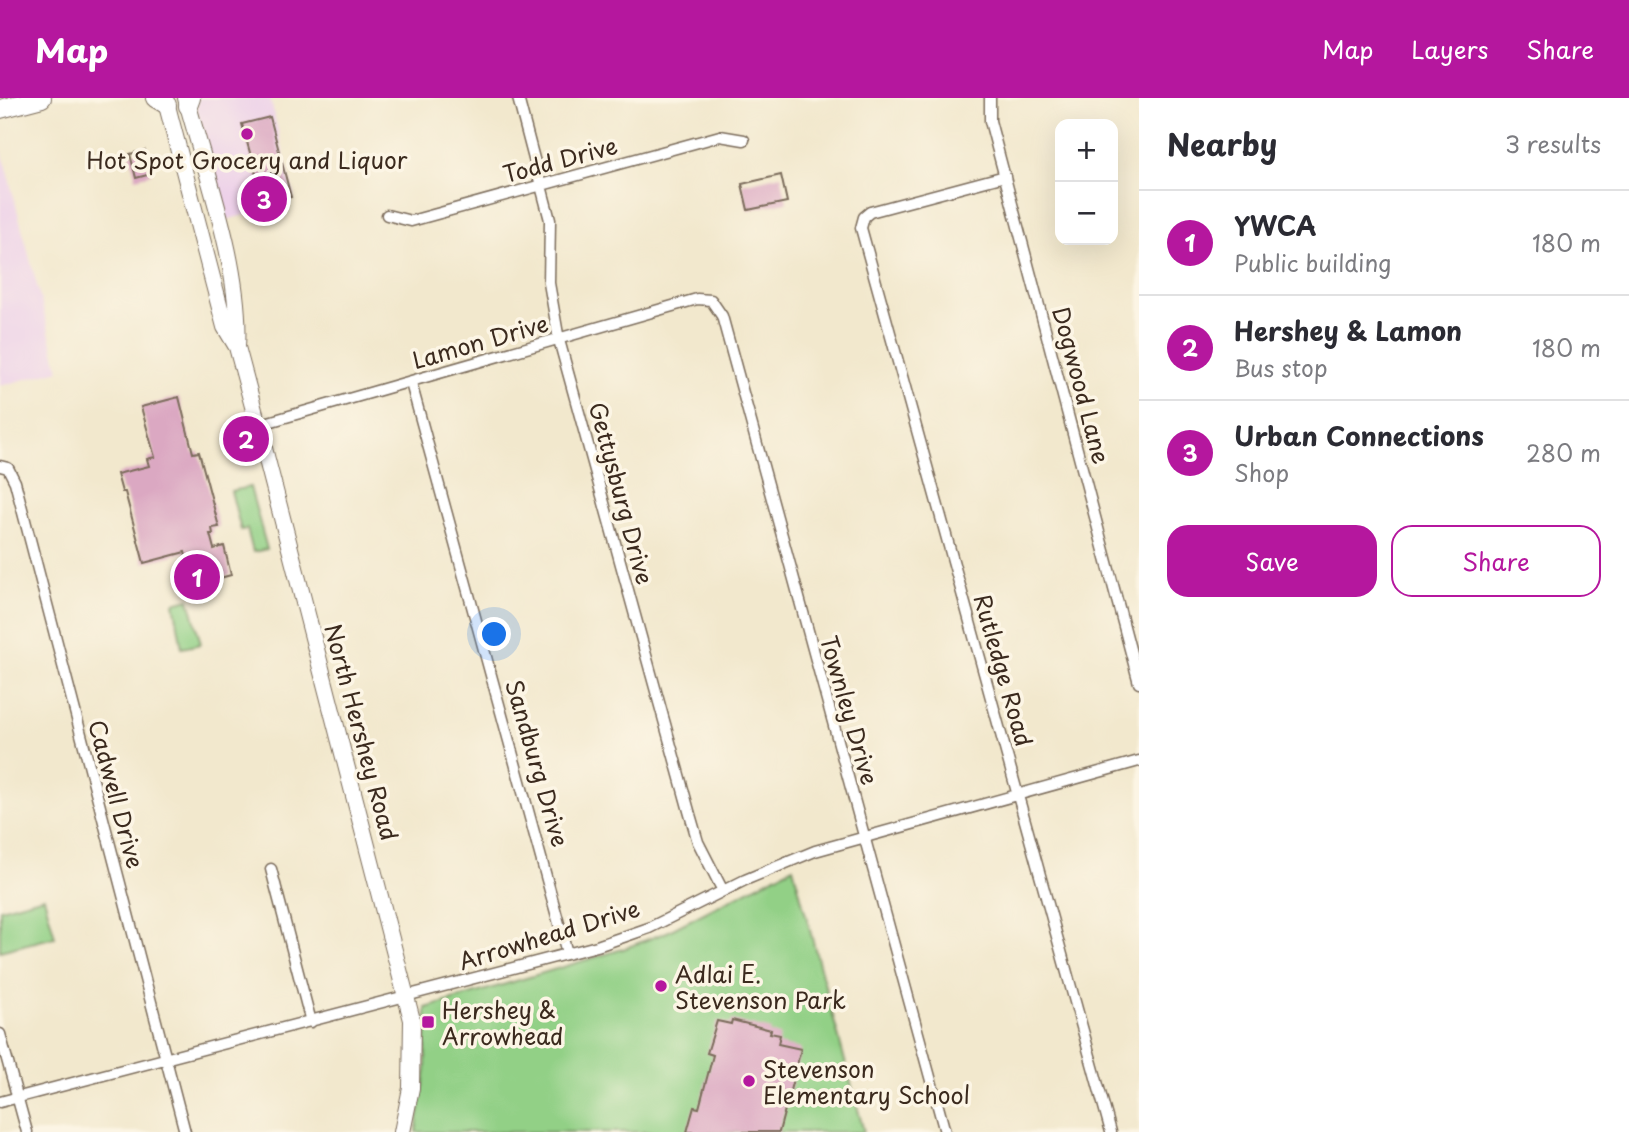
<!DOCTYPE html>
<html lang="en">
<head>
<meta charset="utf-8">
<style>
  :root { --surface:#fff; --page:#f7f7f7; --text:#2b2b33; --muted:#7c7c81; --line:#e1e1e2; --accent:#b5179e }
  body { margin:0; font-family:"Playpen Sans",sans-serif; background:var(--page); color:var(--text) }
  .controls { position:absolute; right:21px; top:21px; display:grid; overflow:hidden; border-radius:14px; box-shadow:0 7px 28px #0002 }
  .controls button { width:63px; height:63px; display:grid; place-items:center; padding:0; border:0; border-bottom:2px solid var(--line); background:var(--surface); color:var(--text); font:35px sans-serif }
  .you { position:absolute; left:495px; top:537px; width:24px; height:24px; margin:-18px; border:5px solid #fff; border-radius:50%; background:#1a73e8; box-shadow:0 0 0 10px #1a73e833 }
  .badge { display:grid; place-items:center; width:46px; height:46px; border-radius:50%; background:var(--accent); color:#fff; font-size:23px; font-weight:700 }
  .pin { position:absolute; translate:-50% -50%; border:4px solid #fff; box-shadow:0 2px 7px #0006 }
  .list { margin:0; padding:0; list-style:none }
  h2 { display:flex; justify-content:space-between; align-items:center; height:91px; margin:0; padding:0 28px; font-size:30px }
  h2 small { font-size:23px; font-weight:400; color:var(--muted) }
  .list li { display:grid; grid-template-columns:46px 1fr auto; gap:21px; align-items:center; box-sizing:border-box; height:105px; padding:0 28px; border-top:2px solid var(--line) }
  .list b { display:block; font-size:26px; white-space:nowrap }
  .list p { margin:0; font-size:23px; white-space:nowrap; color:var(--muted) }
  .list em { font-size:23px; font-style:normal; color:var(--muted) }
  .actions { display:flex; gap:14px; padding:21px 28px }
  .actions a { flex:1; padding:16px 0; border:2px solid var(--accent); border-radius:21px; text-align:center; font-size:24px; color:var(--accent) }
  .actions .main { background:var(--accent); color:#fff }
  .map { position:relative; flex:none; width:1139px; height:1034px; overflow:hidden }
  header { display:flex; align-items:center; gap:42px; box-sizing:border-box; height:98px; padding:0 35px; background:var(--accent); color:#fff }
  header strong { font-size:33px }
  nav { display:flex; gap:38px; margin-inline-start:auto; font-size:24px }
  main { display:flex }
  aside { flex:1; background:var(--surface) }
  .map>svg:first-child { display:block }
  .built { fill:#edd1e9 }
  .green { fill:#92d086; stroke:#667d52; stroke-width:2 }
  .building { fill:#dba8c2 }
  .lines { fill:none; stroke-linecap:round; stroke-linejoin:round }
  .minor-casing { stroke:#7b6c5b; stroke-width:13 }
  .secondary-casing { stroke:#7b6c5b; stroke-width:18 }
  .primary-casing { stroke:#7b6c5b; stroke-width:20 }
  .minor { stroke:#fff; stroke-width:10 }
  .secondary { stroke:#fff; stroke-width:16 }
  .primary { stroke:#fff; stroke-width:18 }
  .poi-dot { fill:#b5179e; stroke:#fcf5e5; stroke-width:2.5 }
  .labels { text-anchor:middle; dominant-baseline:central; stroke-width:7; stroke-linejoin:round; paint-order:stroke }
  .poi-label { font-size:23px; fill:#3b2a1e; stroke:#fcf5e5; text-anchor:start }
  .street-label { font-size:23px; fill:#3b2a1e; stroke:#fcf5e5 }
</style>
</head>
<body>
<header>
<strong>Map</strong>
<nav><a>Map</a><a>Layers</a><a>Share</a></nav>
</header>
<main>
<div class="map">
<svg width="1139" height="1034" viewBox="0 0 1139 1034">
  <rect width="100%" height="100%" fill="#fcf5e5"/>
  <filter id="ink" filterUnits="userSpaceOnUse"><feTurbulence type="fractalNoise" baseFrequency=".0143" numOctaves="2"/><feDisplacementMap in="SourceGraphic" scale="14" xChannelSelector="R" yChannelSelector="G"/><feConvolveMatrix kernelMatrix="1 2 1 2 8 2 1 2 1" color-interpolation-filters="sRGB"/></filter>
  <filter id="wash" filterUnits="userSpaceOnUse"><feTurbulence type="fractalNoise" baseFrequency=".00686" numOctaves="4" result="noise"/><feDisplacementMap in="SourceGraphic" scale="28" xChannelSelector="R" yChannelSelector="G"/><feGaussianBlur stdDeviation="1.57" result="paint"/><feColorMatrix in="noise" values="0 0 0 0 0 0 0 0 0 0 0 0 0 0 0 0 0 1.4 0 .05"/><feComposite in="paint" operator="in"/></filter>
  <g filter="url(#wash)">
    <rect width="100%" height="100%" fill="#f2e8cd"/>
    <path class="built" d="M198,0H270L294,98L291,104L226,122L197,12Z
      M0,46L59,272L0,288Z"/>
    <path class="green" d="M250,389L267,451L253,454L247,431L241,432L231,393Z
      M189,501L201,546L182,550L174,505Z
      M793,769L864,1034H416L426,971V910L623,851L667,834Z
      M44,799L55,839L0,853V811Z"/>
    <g id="blocks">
      <path class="building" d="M270,19L291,99L264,105L242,26Z
        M145,52L151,76L136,80L130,56Z
        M781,77L787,104L748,112L742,86Z
        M179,299L193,355L199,354L219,429L212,430L213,436H210L214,451L224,448L231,477L194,487L185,454L144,465L125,394H122L117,376L149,368L147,361L155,359L141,309Z
        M732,922L771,932L770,935L780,937L778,946L801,951L779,1034H687L694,1009L699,1010L713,957L707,955L717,923L731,926Z"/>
    </g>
  </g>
  <g filter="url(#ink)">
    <use href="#blocks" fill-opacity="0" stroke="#7b6c5b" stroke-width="2"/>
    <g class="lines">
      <defs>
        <path id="minor" d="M518,0L550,122L549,185L559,242L689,713L698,744L723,793
          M990,0V23L1139,585
          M1005,78L870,114L864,119L861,130L1111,1034
          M387,117L411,123L720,38L744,42
          M411,285L567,855
          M258,327L697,201L711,202L722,218L945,1034
          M0,368L8,370L15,384L185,1034
          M271,771L311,924
          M0,936L27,1034
          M0,1004L597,848L649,830L745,782L815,753L1139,663"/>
        <path id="secondary" d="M165,0L225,229L237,249L258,327L412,922L411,990L402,1034
          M186,0C206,75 242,172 237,249"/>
        <path id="primary" d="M155,0L167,7
          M188,8L191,0
          M0,11L42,0"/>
      </defs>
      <use href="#minor" class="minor-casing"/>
      <use href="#secondary" class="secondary-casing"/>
      <use href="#primary" class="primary-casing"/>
      <use href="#minor" class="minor"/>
      <use href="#secondary" class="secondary"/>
      <use href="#primary" class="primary"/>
    </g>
  </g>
  <g class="poi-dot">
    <circle cx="247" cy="36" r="7"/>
    <circle cx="661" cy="888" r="7"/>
    <rect x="421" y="917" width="14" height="14" rx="3.5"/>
    <circle cx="749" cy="983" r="7"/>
  </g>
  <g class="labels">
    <g class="poi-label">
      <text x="247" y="61" text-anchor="middle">Hot Spot Grocery and Liquor</text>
      <text x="675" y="875">Adlai E.<tspan x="675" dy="26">Stevenson Park</tspan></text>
      <text x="442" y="911">Hershey &amp;<tspan x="442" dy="26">Arrowhead</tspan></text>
      <text x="763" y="970">Stevenson<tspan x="763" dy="26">Elementary School</tspan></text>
    </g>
    <g class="street-label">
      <text transform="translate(560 61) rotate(-15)">Todd Drive</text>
      <text transform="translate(480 243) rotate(-16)">Lamon Drive</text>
      <text transform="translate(1082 287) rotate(75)">Dogwood Lane</text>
      <text transform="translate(622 395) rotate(75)">Gettysburg Drive</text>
      <text transform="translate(1004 572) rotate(74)">Rutledge Road</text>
      <text transform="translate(850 612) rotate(74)">Townley Drive</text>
      <text transform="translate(362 634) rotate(75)">North Hershey Road</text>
      <text transform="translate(538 665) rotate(74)">Sandburg Drive</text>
      <text transform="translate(117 696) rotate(75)">Cadwell Drive</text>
      <text transform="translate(549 836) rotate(-17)">Arrowhead Drive</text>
    </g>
  </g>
</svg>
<div class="controls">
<button>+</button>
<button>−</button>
</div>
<div class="you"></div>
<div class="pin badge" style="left:197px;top:479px">1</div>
<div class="pin badge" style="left:246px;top:341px">2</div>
<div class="pin badge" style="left:264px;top:101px">3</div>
</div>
<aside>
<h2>Nearby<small>3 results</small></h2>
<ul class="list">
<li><span class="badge">1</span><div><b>YWCA</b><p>Public building</p></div><em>180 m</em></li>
<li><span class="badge">2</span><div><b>Hershey &amp; Lamon</b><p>Bus stop</p></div><em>180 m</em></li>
<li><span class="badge">3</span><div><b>Urban Connections</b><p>Shop</p></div><em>280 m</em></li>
</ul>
<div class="actions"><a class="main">Save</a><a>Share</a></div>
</aside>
</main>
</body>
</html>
